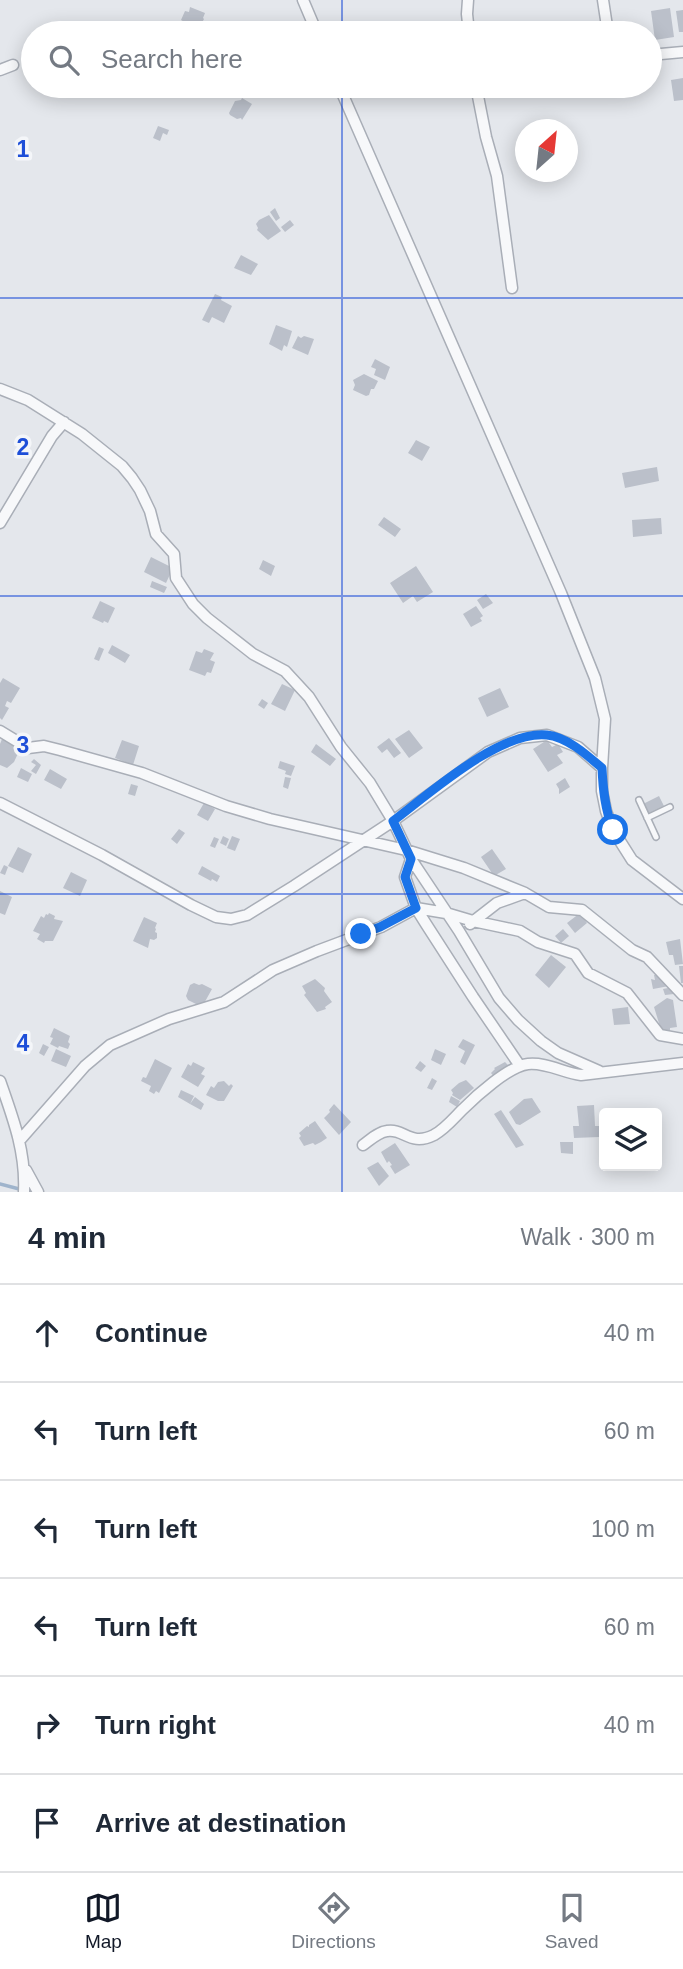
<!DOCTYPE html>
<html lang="en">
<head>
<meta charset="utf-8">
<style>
  :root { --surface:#fff; --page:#f2f2f3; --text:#1f2937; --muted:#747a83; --line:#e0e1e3; --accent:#111827 }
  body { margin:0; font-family:Arial,sans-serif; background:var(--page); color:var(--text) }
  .controls { position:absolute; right:21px; bottom:21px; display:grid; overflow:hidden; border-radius:7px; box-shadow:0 4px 18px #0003 }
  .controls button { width:63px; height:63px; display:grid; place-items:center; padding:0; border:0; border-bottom:2px solid var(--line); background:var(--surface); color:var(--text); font:35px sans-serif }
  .compass { position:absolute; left:515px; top:119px; width:63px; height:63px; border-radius:50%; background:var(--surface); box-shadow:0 4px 18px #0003; rotate:27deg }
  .stop { position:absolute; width:21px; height:21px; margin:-16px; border:5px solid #1a73e8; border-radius:50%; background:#fff }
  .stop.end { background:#1a73e8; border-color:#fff; box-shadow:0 2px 7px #0008 }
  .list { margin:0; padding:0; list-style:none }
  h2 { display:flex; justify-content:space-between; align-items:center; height:91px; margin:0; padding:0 28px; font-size:30px }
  h2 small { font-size:23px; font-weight:400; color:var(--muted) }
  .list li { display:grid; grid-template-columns:46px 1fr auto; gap:21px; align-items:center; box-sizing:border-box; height:98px; padding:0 28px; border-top:2px solid var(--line) }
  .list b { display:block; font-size:26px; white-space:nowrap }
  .list em { font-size:23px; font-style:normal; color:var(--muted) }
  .icon { flex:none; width:38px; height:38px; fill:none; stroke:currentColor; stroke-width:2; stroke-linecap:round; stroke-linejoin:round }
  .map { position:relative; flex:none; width:683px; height:1192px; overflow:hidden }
  .search { position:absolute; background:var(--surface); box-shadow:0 4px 18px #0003; left:21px; right:21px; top:21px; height:77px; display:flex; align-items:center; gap:18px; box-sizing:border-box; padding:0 24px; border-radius:38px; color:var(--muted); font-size:26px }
  .sheet { height:679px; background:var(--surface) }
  nav { display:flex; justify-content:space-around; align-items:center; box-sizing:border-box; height:98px; border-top:2px solid var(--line); background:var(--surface); font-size:19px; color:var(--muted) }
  nav a { display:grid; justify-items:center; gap:4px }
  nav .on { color:var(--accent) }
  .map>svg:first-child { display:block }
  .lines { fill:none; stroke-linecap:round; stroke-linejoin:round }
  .stream { stroke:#9fb4cc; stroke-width:3.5 }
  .building { fill:#bbc0ca }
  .lane-casing { stroke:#a9aeb7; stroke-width:8 }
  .street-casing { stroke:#a9aeb7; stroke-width:13 }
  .lane { stroke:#f7f8fa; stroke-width:5 }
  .street { stroke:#f7f8fa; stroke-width:10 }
  .route { stroke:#1a73e8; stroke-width:9 }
  .grid { fill:none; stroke:#1d4ed8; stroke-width:2; stroke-opacity:0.55 }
  .grid-label { font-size:23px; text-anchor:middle; font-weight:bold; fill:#1d4ed8; stroke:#f4f6f9; stroke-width:7; stroke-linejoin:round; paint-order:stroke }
</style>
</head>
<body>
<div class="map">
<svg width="683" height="1192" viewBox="0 0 683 1192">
  <rect width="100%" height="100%" fill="#e4e7ec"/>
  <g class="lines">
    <path class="stream" d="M0,1184L23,1190"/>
  </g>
  <path class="building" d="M190,7L205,13L203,18L204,19L198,30L192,31L184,26L186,23L181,20L185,11L189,12Z
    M670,8L674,37L655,40L651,11Z
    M683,10V32H679L676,11Z
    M683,78V100L674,101L671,80Z
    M242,98L252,104L242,120L241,118L237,119L230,115L229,113L235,101L241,100Z
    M158,126L169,130L167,135L163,133L160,141L153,138Z
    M275,208L280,218L276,221L270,212Z
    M269,215L281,231L268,240L257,230L258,228L256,224L259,220Z
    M290,220L294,225L285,232L281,227Z
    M241,255L258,264L251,275L234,268Z
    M215,294L222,297L221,300L232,306L224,323L212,317L209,323L202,320Z
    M276,325L292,331L287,347L284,345L282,351L269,344Z
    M298,336L301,338L304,336L314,339L308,355L292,348Z
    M375,359L390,367L385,380L374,375L376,369L371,367Z
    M364,374L378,381L374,389H371L369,395L366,396L353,390L355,385L353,380Z
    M416,440L430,447L422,461L408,453Z
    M657,467L659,481L625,488L622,473Z
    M384,517L401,529L395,537L378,525Z
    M661,518L662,534L633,537L632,520Z
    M151,557L173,568L166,583L144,572Z
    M263,560L275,566L271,576L259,569Z
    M416,566L433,592L417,602L413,596L403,603L390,583Z
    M152,581L167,587L164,593L150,587Z
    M486,594L493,603L483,609L477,600Z
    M100,601L115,608L108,623L104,621L103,623L92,618Z
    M476,606L483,616L480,618L482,621L471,627L463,614Z
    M112,645L130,655L125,663L108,653Z
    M99,647L104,649L99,661L94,659Z
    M204,649L214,653L210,660L215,662L211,673L207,672L205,676L189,670L196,651L202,653Z
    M3,678L20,688L11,703L7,701L5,706L9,708L2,720L0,718V683Z
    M282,684L295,690L285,711L271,704Z
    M500,688L509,707L487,717L478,698Z
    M262,699L268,703L264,709L258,705Z
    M409,730L423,748L409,758L395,739Z
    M389,738L401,753L394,758L387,749L382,753L377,747Z
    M2,739L21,747L14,762L7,768L0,765V744Z
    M122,740L139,746L133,765L115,758Z
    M547,740L552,747L558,744L563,752L557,755L563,763L548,772L533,749Z
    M316,744L336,759L330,766L311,752Z
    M34,759L41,765L36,774L31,771L36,765L31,762Z
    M280,761L295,766L291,776L285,774L286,771L278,768Z
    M21,768L32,774L28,782L17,777Z
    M50,769L67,779L61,789L44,780Z
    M285,777L291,778L288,789L283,787Z
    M565,778L570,787L559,794V789L556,784Z
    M131,784L138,786L135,796L128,794Z
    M659,796L664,806L648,814L643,804Z
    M204,803L215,809L208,821L197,815Z
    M179,829L185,833L177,844L171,839Z
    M223,836L229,839L226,846L220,843Z
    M232,836L240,839L235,851L227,848Z
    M214,837L219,839L215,848L210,846Z
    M18,847L32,854L23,873L8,866Z
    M492,849L506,869L494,876L481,857Z
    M4,865L8,867L5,875L0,873Z
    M202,866L220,876L217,882L212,879L211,881L198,874Z
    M71,872L87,880L80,896L63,888Z
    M0,891L12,897L5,915L0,913Z
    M49,913L55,916L54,919L63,921L53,941H45L44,943L37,939L40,934L33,931L41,916L44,918L46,914L48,915Z
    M580,913L587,923L575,933L567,923Z
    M144,917L157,923L155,928L156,929L155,932L157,933V938L154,940L150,939L148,948L133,941Z
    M563,929L569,936L561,943L555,936Z
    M680,939L683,964L675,965L673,955H669L666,942Z
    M551,955L566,967L549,988L535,975Z
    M679,966H683V983H681Z
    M666,973L669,986L653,989L651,979L655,980L654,975Z
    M315,979L325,988L324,991L332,1002L325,1007L326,1009L317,1012L304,995L306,993L302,986Z
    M194,983L199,985L202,984L212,989L202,1007L188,1000L186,996L190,985Z
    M673,987L674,994L665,995L663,989Z
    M667,998L673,1000L677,1027L670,1028V1034L662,1033L654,1007Z
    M628,1007L630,1024L614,1025L612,1009Z
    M54,1028L70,1036L68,1042L70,1044L68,1049L59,1046L58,1048L50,1044L53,1038L50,1037Z
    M463,1039L475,1045L465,1065L460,1062L465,1051L458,1047Z
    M43,1044L49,1047L44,1056L39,1053Z
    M56,1049L71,1056L66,1067L51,1061Z
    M435,1049L446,1054L441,1065L431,1060Z
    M155,1059L172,1068L159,1093L156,1091L154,1094L149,1091L151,1086L141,1081L143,1077L146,1078Z
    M420,1061L426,1066L421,1072L415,1068Z
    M193,1062L205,1068L201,1074L205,1076L198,1087L181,1077L188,1064L191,1066Z
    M505,1062L510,1067L495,1078L491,1073L495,1069L494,1068Z
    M432,1078L437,1081L432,1090L427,1088Z
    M466,1080L474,1088L460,1100L452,1095L453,1093L451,1090L459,1083Z
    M224,1081L229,1086L231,1084L233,1086L224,1101H218L206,1095L211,1086L214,1088L218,1082Z
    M181,1090L194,1096L190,1104L178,1097Z
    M451,1096L460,1101L457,1107L449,1102Z
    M195,1097L204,1104L201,1110L190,1104Z
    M532,1098L541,1112L520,1125L516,1124L509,1112L524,1099Z
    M334,1104L351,1122L339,1135L324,1118L330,1112L329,1110Z
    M594,1105L595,1126H599V1137L574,1138L573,1126H579L577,1106Z
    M501,1110L524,1145L516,1148L494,1114Z
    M315,1121L327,1138L321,1142L315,1145L313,1143L304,1146L299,1138L301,1136L299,1133L307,1126L309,1127V1125Z
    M560,1142H573V1154L561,1153Z
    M395,1143L410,1165L395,1174L390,1166L392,1165L389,1161L387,1163L381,1152Z
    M378,1162L389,1176L379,1186L367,1168Z"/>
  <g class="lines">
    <defs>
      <path id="lane" d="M639,800L656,837
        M647,818L670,807"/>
      <path id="street" d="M303,0L317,33
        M468,0L467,14L469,33
        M603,0L608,33
        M650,55L683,52
        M0,70L13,65
        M339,86L561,593L595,678L605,719L602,768V791L606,811L613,830L632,860L683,899
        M476,86L486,137L497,176L512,288
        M0,389L28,400L82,434L122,466L132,478L140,490L150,511L156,534L174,554L176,578L193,604L207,618L253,654L285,671L309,697L341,747L370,783L393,821L411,859L459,931L499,998L518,1020L541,1041L558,1053L599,1071
        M0,523L52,436L64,422
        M0,731L28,748L44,746L60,750L142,773L226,806L270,819L406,850L464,868L525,893L549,907L582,910L632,950L647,957L683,995
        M0,803L102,855L191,905L216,917L231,919L247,915L294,886L393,821L488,752L520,738L547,735L578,747L602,768
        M411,859L405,877L416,908L426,924L473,997L520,1066
        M470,924L497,903L525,893
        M0,1081C13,1118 26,1152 24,1192
        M20,1140L85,1066L110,1045L169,1019L224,1002L273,970L317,951L381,927L416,908L446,913L473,921L520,931L538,942L575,954L588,973L627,993L660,1035L683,1039
        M363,1145C370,1140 378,1132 387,1131C404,1128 410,1147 434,1135C445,1129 453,1119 462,1110C476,1096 509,1066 528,1064C546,1062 564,1073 581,1075L683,1063
        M26,1170L38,1192"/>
    </defs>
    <use href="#lane" class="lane-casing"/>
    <use href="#street" class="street-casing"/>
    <use href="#lane" class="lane"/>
    <use href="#street" class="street"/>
  </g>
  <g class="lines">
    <path class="route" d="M361,934L380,927L416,908L405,877L411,859L393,821C429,794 500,730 547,735C567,737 587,755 602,768C603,790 605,809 613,830"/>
  </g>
  <path class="grid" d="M342,0V33M342,86V1192M0,298H683M0,596H683M0,894H683"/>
  <g class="grid-label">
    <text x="23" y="157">1</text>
    <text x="23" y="455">2</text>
    <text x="23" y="753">3</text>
    <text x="23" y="1051">4</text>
  </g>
</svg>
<div class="controls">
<button><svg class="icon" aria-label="layers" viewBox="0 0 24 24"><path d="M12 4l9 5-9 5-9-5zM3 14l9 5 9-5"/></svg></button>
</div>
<svg class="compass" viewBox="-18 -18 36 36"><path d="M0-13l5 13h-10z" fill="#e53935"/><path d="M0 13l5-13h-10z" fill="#747a83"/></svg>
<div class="stop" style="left:613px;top:830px"></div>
<div class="stop end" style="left:361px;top:934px"></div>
<div class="search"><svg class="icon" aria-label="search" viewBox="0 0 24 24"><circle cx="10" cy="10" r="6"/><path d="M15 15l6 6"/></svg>Search here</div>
</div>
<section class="sheet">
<h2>4 min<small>Walk · 300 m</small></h2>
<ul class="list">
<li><svg class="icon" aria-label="ahead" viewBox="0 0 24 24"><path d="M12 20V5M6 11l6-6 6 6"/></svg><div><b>Continue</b></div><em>40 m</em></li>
<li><svg class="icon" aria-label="left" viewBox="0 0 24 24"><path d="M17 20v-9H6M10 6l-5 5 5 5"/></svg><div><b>Turn left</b></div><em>60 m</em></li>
<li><svg class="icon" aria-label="left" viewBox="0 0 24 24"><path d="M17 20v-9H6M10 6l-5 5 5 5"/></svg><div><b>Turn left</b></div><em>100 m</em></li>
<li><svg class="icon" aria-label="left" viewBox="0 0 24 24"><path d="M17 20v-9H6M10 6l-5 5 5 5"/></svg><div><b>Turn left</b></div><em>60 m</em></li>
<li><svg class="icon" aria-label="right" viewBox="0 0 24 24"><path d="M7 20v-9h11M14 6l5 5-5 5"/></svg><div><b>Turn right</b></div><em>40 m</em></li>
<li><svg class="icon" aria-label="arrive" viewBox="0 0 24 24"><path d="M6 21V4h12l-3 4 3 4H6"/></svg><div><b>Arrive at destination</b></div></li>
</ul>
</section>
<nav>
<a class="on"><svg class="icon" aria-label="map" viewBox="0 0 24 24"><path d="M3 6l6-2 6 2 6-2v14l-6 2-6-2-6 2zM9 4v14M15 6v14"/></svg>Map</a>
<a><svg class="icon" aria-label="directions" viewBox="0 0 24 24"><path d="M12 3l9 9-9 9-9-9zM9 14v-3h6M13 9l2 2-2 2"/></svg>Directions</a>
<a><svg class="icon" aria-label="saved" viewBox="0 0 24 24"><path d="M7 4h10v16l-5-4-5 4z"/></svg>Saved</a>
</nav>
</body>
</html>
